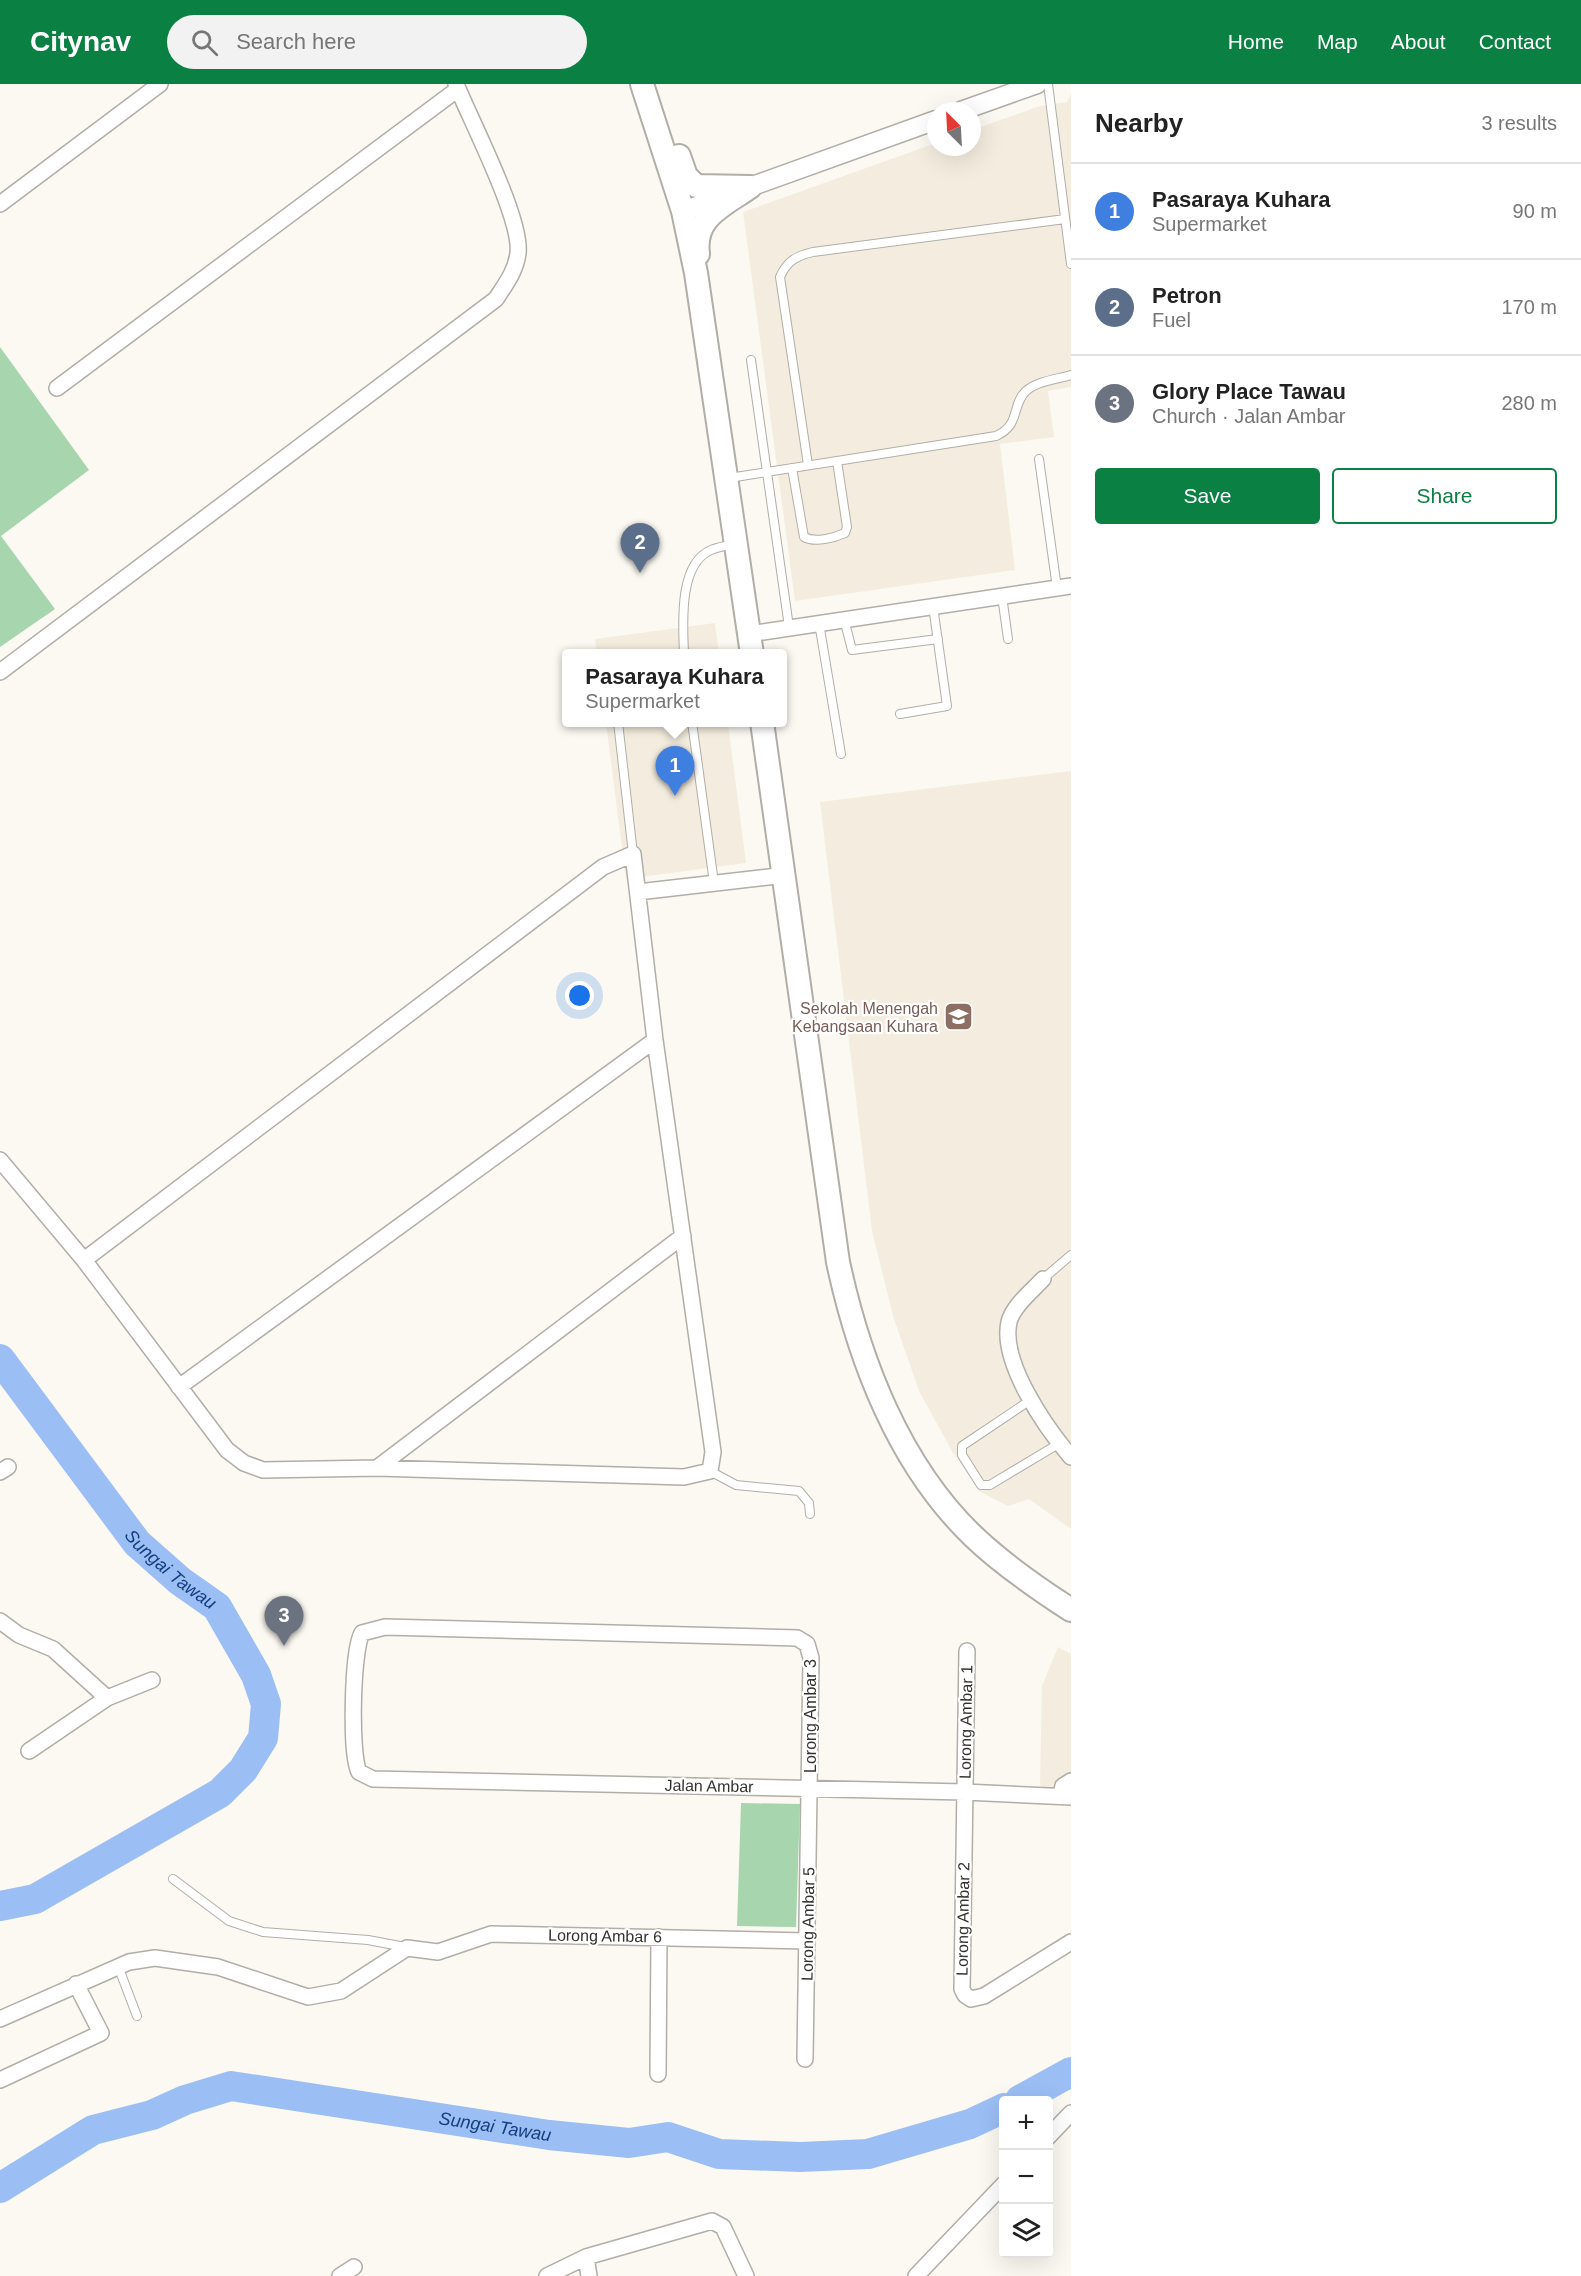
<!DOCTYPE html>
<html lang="en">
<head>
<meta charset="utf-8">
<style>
  :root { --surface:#fff; --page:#f2f2f2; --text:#222; --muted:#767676; --line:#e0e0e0; --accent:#0b8043 }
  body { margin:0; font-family:Helvetica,sans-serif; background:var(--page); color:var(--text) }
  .controls { position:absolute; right:18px; bottom:18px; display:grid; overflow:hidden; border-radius:6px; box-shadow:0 6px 24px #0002 }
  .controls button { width:54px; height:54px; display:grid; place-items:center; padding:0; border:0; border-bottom:2px solid var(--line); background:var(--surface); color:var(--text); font:30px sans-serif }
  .compass { position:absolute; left:927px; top:18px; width:54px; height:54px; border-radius:50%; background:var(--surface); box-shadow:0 6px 24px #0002; rotate:336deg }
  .you { position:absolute; left:580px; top:912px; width:21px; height:21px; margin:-15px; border:4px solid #fff; border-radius:50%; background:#1a73e8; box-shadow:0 0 0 9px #1a73e833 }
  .badge { display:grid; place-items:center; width:39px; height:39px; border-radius:50%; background:var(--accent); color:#fff; font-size:20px; font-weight:700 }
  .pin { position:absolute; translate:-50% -50px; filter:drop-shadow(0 2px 3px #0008) }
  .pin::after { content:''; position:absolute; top:32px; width:21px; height:18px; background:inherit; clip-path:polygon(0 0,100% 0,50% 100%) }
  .popup { position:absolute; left:562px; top:565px; width:225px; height:78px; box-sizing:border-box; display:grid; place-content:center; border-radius:6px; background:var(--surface); filter:drop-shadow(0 2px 4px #0005); font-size:20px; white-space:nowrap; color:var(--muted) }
  .popup b { font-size:22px; color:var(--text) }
  .popup::after { content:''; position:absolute; left:50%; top:100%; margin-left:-12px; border:12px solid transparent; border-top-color:var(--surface) }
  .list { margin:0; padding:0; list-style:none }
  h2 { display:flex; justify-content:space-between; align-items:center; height:78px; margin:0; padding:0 24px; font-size:26px }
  h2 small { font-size:20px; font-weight:400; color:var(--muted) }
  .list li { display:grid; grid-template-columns:39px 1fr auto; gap:18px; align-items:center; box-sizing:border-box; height:96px; padding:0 24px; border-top:2px solid var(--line) }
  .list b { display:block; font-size:22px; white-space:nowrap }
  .list p { margin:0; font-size:20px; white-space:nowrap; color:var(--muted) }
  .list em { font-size:20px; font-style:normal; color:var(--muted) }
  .actions { display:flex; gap:12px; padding:18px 24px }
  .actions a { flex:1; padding:14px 0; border:2px solid var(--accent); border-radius:6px; text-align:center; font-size:21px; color:var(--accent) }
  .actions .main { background:var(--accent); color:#fff }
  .icon { flex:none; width:33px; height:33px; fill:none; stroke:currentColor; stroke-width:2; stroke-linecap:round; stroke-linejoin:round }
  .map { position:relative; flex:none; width:1071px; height:2192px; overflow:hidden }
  header { display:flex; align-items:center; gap:36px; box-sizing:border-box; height:84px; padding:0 30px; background:var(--accent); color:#fff }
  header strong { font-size:28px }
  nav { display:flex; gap:33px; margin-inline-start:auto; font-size:21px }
  .search { width:420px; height:54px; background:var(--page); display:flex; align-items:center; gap:15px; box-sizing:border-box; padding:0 21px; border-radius:33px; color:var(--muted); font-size:22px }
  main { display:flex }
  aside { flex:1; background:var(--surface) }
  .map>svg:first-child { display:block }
  .built { fill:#f4eddf }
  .green { fill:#a6d5ae }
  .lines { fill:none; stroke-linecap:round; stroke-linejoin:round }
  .river { stroke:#9bbef5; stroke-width:30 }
  .service-casing { stroke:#b1aea8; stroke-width:10 }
  .minor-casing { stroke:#b1aea8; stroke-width:18 }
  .tertiary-casing { stroke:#b1aea8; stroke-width:21 }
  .primary-casing { stroke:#b1aea8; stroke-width:26 }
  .service { stroke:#fff; stroke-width:8 }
  .minor { stroke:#fff; stroke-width:15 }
  .tertiary { stroke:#fff; stroke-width:18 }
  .primary { stroke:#fff; stroke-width:22 }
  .labels { text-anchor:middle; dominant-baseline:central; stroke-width:4.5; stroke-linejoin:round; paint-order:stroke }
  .education-label { font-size:16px; fill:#785e54; stroke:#fff; text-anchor:end }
  .street-label { font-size:16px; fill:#33322f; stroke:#fff }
  .water-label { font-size:18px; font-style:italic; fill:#143f7d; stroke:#fff }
</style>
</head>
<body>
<header>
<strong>Citynav</strong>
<div class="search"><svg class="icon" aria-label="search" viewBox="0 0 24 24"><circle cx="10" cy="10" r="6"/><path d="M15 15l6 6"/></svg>Search here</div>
<nav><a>Home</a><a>Map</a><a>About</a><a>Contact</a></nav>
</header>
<main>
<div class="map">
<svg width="1071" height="2192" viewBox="0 0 1071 2192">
  <rect width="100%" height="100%" fill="#fcf9f2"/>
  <path class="built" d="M1071,10V303L1048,307L1054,353L1000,360L1015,486L795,517L743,128L936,59V63H972V46L1040,22L1067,18Z
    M715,539L719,569H597L595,555Z
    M606,639H728L746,779L626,795Z
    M1071,687V1445L1029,1415L1008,1422L979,1407L952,1367L919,1307L893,1232L872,1147L820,718Z
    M1058,1563L1071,1570V1719L1040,1701L1042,1602Z"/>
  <path class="green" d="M0,263L89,386L1,452L55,525L0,563Z
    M741,1719L800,1720L796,1843L737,1842Z"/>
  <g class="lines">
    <g class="river">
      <path id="s1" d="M0,1275L137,1459L180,1497L217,1523L256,1591L266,1620L263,1654L243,1686L220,1709L35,1815L0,1822"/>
      <path d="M1020,2016L1071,1988"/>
      <path id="s2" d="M0,2104L93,2046L152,2031L185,2016L231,2002L549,2051L629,2059L668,2053L719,2070L800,2073L868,2070L970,2040L1004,2024"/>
    </g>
    <defs>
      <path id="service" d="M1048,0L1071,180
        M751,276L789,543
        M1039,375L1057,504
        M808,381L780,193C787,177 796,172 813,168L1065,135
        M792,384L804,453C815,459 834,454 845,449L847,443L837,377
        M729,394L996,352C1021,341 1011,321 1026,307C1037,297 1058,295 1071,291
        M1002,512L1008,555
        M844,535L852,566L938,555
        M819,539L841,670
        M684,570C683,541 678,480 711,466C718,463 726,462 733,460
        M900,630L947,622L933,522
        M618,638L633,770
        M692,638L714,799
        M1043,1195L1071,1171
        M1032,1315L962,1362V1371L981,1401H990L1060,1359
        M710,1387L736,1401L799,1407L809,1419L810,1430
        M173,1795L229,1837L263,1848L368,1856L405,1863
        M118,1882L137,1932"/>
      <path id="minor" d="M0,120L160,0
        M57,304L458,5
        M749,550L1071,502
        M0,588L496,215C505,201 516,187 518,169C522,135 471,37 456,0
        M638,808L786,791
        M0,1076L84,1176L227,1366L244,1379L263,1386L377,1384L684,1393L710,1387L713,1368L655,956L633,770L603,783L84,1176
        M1043,1195C1032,1207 1013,1222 1009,1238C1000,1278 1046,1344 1071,1373
        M179,1303L655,956
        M377,1384L683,1152
        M0,1388L8,1383
        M0,1537L19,1551L53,1565L107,1614
        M967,1567L962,1905L965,1911L971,1915L984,1912L1071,1858
        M29,1667L107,1614L152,1596
        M1061,1711L1063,1702L1071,1697
        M0,1935L129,1878L155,1874L218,1883L308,1913L341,1907L407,1864L438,1868L491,1850L807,1857
        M805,1975L811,1574L807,1560L797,1554L385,1543L362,1549C352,1567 350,1670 359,1688L373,1695L965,1708L1071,1713
        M658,1990L659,1853
        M0,1996L101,1949L76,1900
        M1048,2053L1071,2029
        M586,2173L589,2192
        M340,2192L354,2183
        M547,2192L586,2173L712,2137L723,2143L746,2192
        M916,2192L1004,2100"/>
      <path id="tertiary" d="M961,27L1037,0
        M683,127L936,36"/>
      <path id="primary" d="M642,0L683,127L696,189L752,570
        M679,72L686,92L696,102L750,103
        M698,170C693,133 723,122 750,103
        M762,638L838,1178C859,1276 899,1381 973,1452C1002,1480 1037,1504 1071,1526"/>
    </defs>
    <use href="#service" class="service-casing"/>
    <use href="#minor" class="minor-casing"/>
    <use href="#tertiary" class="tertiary-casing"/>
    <use href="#primary" class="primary-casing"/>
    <use href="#service" class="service"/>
    <use href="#minor" class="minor"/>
    <use href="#tertiary" class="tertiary"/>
    <use href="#primary" class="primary"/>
  </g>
  <defs>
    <symbol id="school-square" viewBox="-11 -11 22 22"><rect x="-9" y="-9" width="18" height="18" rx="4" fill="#8d6e63" stroke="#fff"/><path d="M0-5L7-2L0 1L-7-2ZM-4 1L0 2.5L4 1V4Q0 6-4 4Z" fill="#fff"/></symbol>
  </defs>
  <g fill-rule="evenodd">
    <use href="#school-square" x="942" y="916" width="33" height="33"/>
  </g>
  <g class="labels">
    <g class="education-label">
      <text x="938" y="924">Sekolah Menengah<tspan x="938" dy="18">Kebangsaan Kuhara</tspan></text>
    </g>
    <g class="street-label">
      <text transform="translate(810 1632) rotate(-90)">Lorong Ambar 3</text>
      <text transform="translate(966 1638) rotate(-89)">Lorong Ambar 1</text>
      <text transform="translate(709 1702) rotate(1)">Jalan Ambar</text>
      <text transform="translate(963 1835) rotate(-89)">Lorong Ambar 2</text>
      <text transform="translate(808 1840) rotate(-89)">Lorong Ambar 5</text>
      <text transform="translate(605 1852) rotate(1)">Lorong Ambar 6</text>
    </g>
    <g class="water-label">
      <text stroke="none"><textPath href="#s1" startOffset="272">Sungai Tawau</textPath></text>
      <text stroke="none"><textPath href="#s2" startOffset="522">Sungai Tawau</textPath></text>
    </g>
  </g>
</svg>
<div class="controls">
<button>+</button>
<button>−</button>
<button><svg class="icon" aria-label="layers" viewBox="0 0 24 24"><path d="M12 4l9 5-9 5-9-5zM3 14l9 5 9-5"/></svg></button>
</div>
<svg class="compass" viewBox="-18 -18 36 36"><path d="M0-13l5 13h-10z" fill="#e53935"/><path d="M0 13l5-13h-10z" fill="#767676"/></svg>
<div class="you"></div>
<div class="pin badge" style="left:675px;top:712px;background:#3f7fe0">1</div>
<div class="popup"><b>Pasaraya Kuhara</b>Supermarket</div>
<div class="pin badge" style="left:640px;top:489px;background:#5c6f8a">2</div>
<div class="pin badge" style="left:284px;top:1562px;background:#6b7280">3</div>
</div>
<aside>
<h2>Nearby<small>3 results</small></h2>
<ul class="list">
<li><span class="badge" style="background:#3f7fe0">1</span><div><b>Pasaraya Kuhara</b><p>Supermarket</p></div><em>90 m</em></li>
<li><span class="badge" style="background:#5c6f8a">2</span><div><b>Petron</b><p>Fuel</p></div><em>170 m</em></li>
<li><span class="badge" style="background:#6b7280">3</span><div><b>Glory Place Tawau</b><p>Church · Jalan Ambar</p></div><em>280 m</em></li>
</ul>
<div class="actions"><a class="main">Save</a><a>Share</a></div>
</aside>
</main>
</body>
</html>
